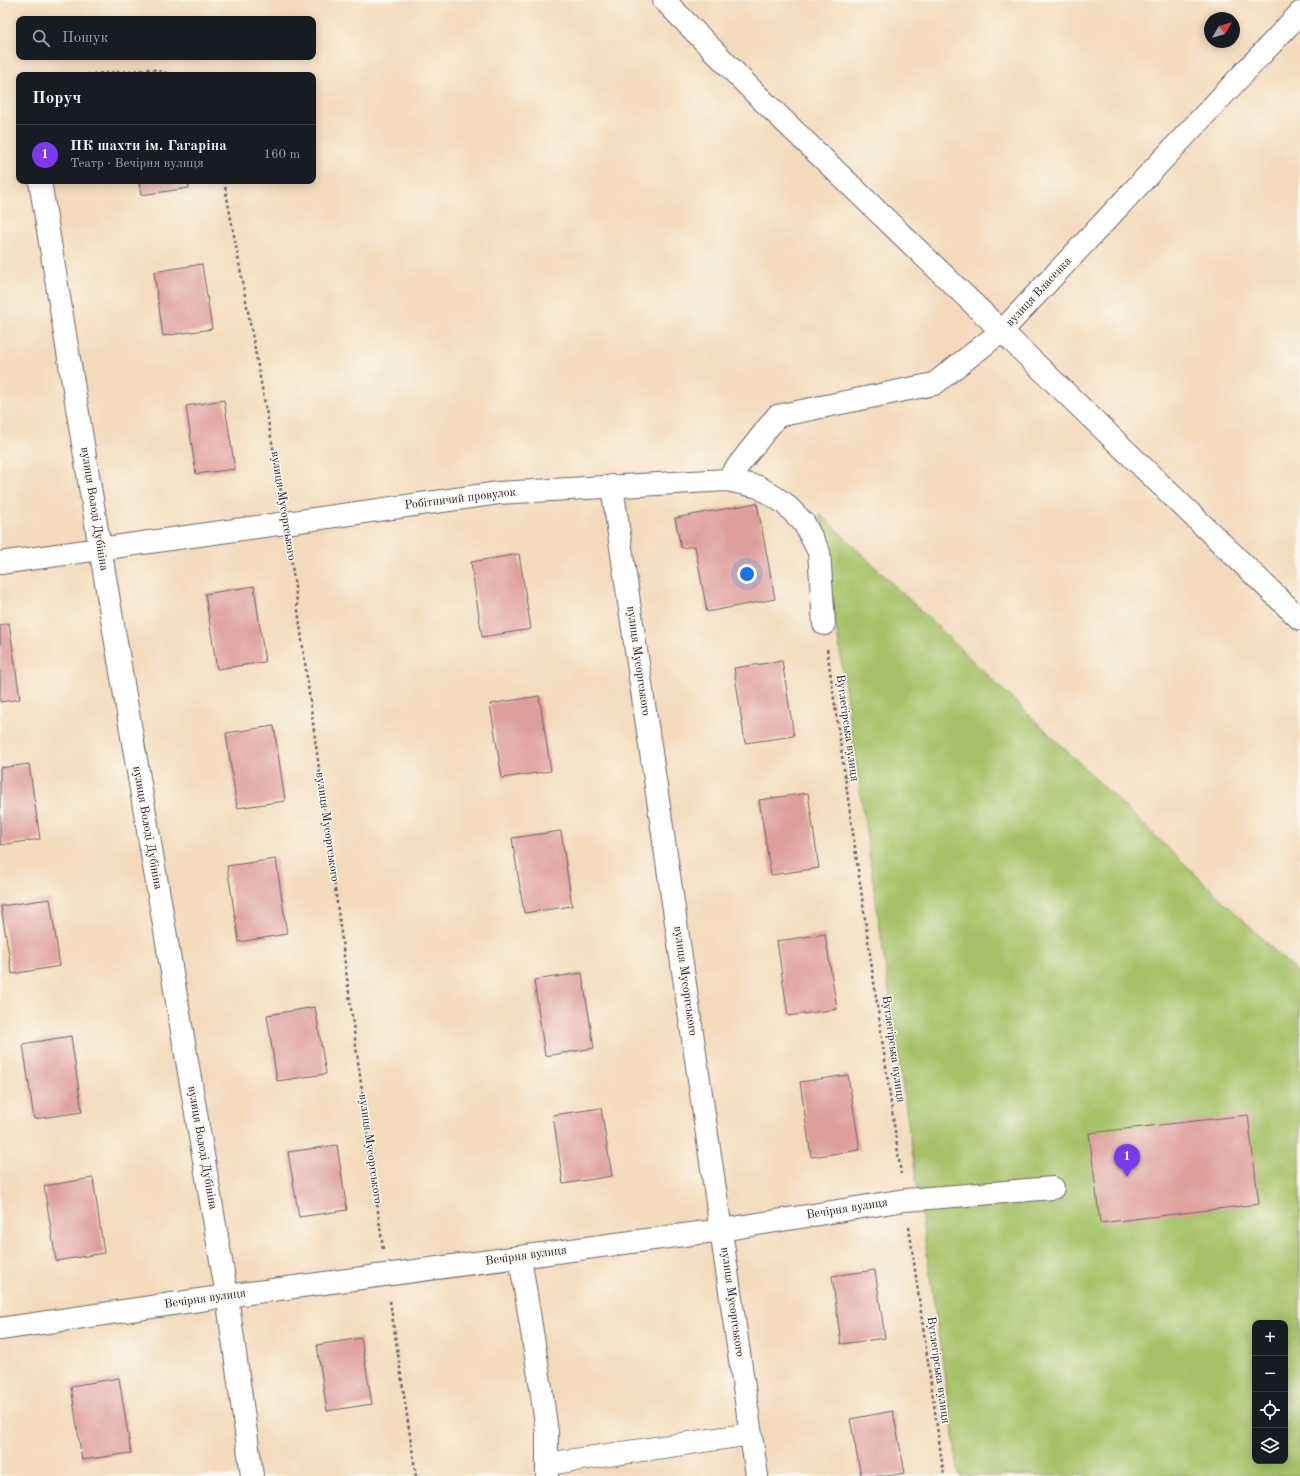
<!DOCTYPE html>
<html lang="uk">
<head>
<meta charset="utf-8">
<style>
  :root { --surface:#171b24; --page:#242831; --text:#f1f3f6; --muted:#9ea1a6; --line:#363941; --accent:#7c3aed }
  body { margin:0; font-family:"Old Standard TT",serif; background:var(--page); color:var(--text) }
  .controls { position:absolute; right:12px; bottom:12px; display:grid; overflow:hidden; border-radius:8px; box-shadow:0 2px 10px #0003 }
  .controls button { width:36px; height:36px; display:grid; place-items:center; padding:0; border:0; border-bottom:1px solid var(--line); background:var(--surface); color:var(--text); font:20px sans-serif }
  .compass { position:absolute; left:1204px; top:12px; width:36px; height:36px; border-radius:50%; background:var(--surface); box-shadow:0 2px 10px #0003; rotate:52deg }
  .you { position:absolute; left:747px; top:574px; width:14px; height:14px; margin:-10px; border:3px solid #fff; border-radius:50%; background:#1a73e8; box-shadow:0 0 0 6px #1a73e833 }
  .badge { display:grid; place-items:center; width:26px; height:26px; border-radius:50%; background:var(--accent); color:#fff; font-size:13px; font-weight:700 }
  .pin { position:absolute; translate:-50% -33px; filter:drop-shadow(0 1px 2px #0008) }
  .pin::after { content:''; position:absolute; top:21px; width:14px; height:12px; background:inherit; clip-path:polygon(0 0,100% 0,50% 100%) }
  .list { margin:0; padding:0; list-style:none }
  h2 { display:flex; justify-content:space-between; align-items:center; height:52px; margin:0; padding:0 16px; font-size:17px }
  h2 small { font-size:13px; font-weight:400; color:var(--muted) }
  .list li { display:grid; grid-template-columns:26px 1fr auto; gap:12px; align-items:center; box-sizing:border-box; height:60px; padding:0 16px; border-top:1px solid var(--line) }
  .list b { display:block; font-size:15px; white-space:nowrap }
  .list p { margin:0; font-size:13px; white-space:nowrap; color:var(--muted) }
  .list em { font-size:13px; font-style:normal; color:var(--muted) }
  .icon { flex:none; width:22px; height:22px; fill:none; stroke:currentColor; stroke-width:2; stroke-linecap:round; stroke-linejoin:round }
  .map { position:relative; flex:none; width:1300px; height:1476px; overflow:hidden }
  .search { position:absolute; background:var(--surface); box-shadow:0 2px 10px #0003; left:16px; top:16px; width:300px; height:44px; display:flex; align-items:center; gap:10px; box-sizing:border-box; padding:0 14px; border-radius:8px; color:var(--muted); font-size:15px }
  .panel { position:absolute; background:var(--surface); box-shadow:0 2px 10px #0003; left:16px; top:72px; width:300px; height:112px; border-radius:8px }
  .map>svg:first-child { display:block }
  .green { fill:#a6c167; stroke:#647251; fill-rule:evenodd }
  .building { fill:#de9f9c }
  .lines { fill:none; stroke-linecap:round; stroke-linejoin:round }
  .minor-casing { stroke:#6b6268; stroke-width:24 }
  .path { stroke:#6b6268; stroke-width:2.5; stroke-dasharray:3 3; stroke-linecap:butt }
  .minor { stroke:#fff; stroke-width:22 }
  .labels { text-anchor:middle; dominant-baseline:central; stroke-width:3; stroke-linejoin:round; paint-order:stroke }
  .street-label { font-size:12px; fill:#22223b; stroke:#fbf7ec }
</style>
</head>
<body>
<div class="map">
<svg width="1300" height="1476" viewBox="0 0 1300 1476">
  <rect width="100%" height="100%" fill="#fbf7ec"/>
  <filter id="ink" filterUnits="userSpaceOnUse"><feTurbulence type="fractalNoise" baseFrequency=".025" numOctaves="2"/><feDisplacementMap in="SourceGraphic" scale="8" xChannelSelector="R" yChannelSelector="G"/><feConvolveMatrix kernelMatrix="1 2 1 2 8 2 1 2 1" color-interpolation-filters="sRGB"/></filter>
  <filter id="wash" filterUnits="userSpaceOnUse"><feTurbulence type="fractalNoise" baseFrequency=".012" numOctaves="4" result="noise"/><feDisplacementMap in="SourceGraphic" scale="16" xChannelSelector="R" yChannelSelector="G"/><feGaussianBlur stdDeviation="0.9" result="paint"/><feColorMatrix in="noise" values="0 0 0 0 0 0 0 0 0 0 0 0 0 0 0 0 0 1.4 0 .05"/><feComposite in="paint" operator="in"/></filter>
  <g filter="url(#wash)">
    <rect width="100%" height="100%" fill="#f3dabb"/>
    <path class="green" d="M820,514L1300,975V1476H959ZM1255,1323H1285V1461H1255Z"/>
    <g id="blocks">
      <path class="building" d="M139,181H188L189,188L141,195Z
        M202,264L212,329L163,336L154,272Z
        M224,400L235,469L196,474L186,406Z
        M757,503L775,599L707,612L695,546L681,548L675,518Z
        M519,554L531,629L482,637L471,562Z
        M254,586L265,662L217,669L205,594Z
        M9,623L20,699L0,702V625Z
        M782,661L794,736L745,743L734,668Z
        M539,696L551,771L502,778L490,704Z
        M274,726L285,801L237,808L226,733Z
        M29,764L40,839L0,845V768Z
        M808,793L819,868L771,875L759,800Z
        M561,831L572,906L524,913L512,838Z
        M276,859L287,934L239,942L227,866Z
        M50,899L60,966L12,974L1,906Z
        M825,934L837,1009L788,1016L777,941Z
        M582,973L594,1048L545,1056L534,980Z
        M315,1007L326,1074L277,1081L267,1015Z
        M71,1036L82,1112L34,1119L23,1044Z
        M848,1075L860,1150L811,1157L800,1082Z
        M601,1108L612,1176L563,1184L553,1115Z
        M1248,1115L1259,1204L1100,1223L1089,1133Z
        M337,1145L347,1210L299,1217L288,1152Z
        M93,1178L104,1253L56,1261L44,1186Z
        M875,1270L885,1338L841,1344L832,1276Z
        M361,1338L372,1404L327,1411L317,1345Z
        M119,1378L131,1453L82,1460L71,1386Z
        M893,1411L905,1473L887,1476H861L850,1419Z"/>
    </g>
  </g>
  <g filter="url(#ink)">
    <use href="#blocks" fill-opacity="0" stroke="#6b6268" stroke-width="1"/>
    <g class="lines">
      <defs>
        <path id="minor" d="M664,0L757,95L1300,619
          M40,181L100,548L227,1296L252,1476
          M727,480L777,416L934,384L1002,331L1300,13
          M612,486L757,1476
          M0,563L499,493L727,480L759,487L784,503L804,523L819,552L824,624
          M520,1257L541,1388L547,1433V1476
          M0,1329L227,1296L721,1230L905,1200L1053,1188
          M547,1464L751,1434"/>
      </defs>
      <use href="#minor" class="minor-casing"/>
      <path class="path" d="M81,75L151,69L174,75
        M224,181L282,497
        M290,550L383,1249
        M827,649L901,1174
        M909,1227L944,1476
        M390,1301L416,1476"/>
      <use href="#minor" class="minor"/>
    </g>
  </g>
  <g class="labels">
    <g class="street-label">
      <text transform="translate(1039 292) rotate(-47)">вулиця Власенка</text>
      <text transform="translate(460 499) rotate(-7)">Робітничий провулок</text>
      <text transform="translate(283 506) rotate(81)">вулиця Мусоргського</text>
      <text transform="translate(94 509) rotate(81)">вулиця Володі Дубініна</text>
      <text transform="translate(638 661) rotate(82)">вулиця Мусоргського</text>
      <text transform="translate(847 728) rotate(82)">Вуглегірська вулиця</text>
      <text transform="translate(327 827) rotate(82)">вулиця Мусоргського</text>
      <text transform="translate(147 828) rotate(80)">вулиця Володі Дубініна</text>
      <text transform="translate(685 981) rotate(82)">вулиця Мусоргського</text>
      <text transform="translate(893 1049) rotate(82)">Вуглегірська вулиця</text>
      <text transform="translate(202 1148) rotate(80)">вулиця Володі Дубініна</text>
      <text transform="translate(370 1149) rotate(82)">вулиця Мусоргського</text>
      <text transform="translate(847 1209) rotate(-9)">Вечірня вулиця</text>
      <text transform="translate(526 1256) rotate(-8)">Вечірня вулиця</text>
      <text transform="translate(205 1299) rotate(-8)">Вечірня вулиця</text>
      <text transform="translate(732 1302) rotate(82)">вулиця Мусоргського</text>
      <text transform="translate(938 1370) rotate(82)">Вуглегірська вулиця</text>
    </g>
  </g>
</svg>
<div class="controls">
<button>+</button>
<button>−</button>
<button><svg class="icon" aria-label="locate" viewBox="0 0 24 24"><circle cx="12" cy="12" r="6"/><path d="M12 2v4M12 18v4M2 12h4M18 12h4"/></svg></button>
<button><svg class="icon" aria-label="layers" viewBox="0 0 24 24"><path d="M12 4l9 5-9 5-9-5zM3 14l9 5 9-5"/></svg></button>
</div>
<svg class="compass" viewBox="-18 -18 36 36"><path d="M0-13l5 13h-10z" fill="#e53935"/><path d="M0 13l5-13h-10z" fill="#9ea1a6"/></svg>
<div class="you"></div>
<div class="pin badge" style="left:1127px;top:1177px">1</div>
<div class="search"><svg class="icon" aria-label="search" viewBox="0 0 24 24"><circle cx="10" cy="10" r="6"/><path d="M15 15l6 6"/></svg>Пошук</div>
<section class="panel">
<h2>Поруч<small></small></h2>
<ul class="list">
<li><span class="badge">1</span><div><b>ПК шахти ім. Гагаріна</b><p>Театр · Вечірня вулиця</p></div><em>160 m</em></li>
</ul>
</section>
</div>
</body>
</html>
